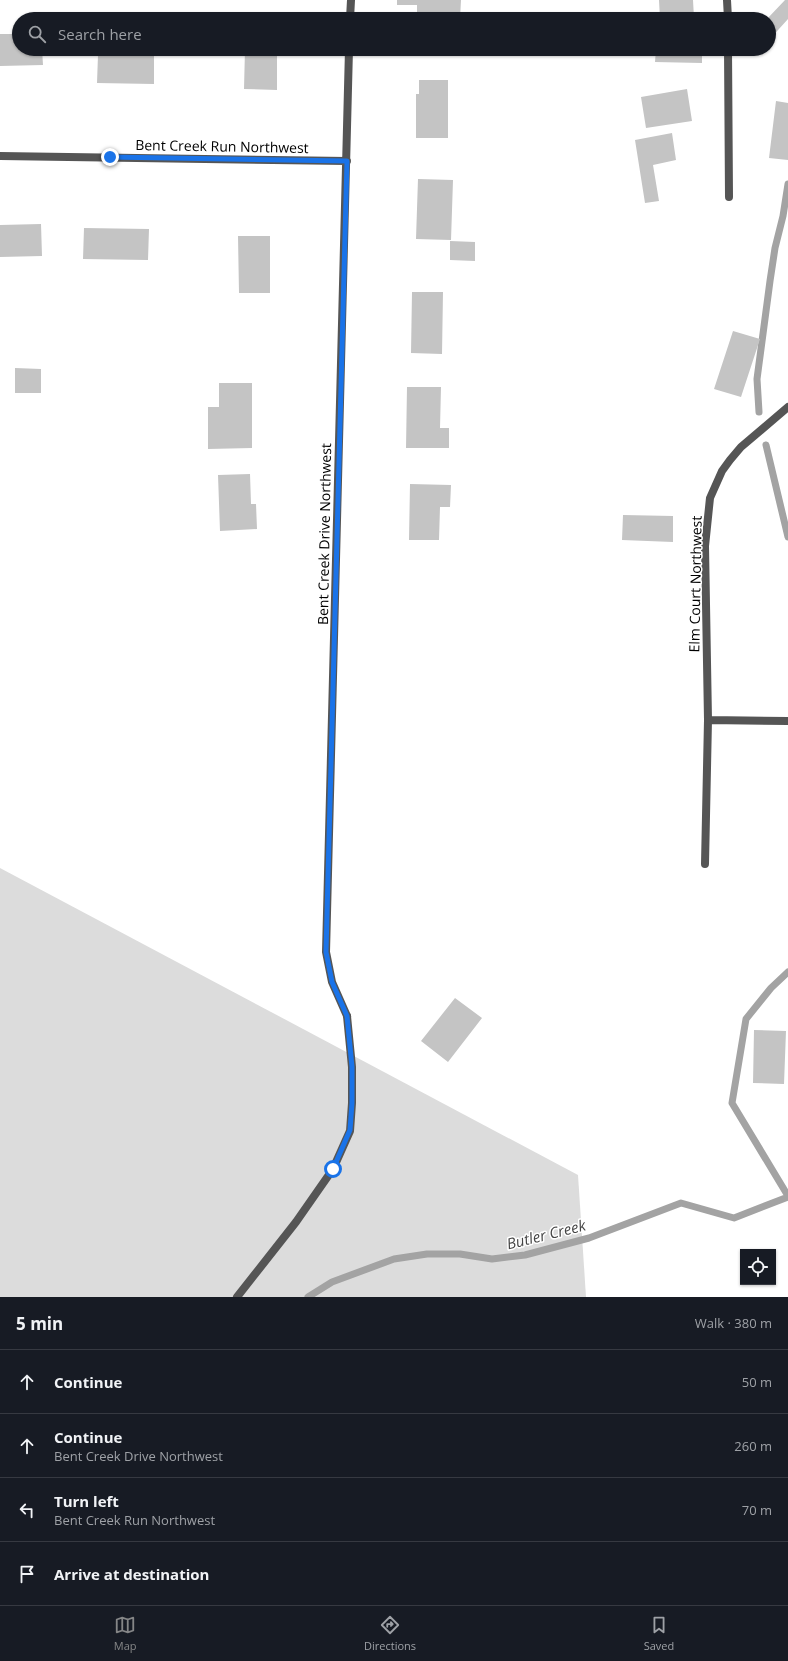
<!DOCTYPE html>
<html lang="en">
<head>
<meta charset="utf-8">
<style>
  :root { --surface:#171b24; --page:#242831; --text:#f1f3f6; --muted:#9ea1a6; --line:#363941; --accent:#858687 }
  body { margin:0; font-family:"Open Sans",sans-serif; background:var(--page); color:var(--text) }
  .controls { position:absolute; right:12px; bottom:12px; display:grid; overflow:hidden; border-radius:0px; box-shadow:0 1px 3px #0004 }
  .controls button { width:36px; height:36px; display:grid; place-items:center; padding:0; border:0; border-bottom:1px solid var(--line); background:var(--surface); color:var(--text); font:20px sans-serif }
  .stop { position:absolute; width:12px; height:12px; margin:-9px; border:3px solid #1a73e8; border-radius:50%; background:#fff }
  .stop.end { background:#1a73e8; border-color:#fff; box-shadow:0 1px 4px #0008 }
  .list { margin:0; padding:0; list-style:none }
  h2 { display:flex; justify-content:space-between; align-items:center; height:52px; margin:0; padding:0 16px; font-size:17px }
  h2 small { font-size:13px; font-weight:400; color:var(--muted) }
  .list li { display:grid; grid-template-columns:26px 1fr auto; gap:12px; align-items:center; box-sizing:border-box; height:64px; padding:0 16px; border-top:1px solid var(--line) }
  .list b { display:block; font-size:15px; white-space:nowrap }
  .list p { margin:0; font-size:13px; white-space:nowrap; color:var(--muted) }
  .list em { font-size:13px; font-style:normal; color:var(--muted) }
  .icon { flex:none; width:22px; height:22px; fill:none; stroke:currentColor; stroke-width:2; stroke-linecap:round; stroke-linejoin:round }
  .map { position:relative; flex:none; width:788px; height:1297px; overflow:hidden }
  .search { position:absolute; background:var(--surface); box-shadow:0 1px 3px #0004; left:12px; right:12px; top:12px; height:44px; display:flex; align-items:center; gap:10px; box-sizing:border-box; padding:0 14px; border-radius:22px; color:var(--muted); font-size:15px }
  .sheet { height:308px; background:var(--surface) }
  nav { display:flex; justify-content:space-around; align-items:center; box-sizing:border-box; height:56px; border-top:1px solid var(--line); background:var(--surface); font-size:11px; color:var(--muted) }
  nav a { display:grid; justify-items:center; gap:2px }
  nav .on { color:var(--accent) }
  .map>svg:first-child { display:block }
  .green { fill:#dcdcdc }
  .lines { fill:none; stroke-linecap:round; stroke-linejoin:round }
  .stream { stroke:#a3a3a3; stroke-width:7 }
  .building { fill:#c4c4c4 }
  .lane { stroke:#555; stroke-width:8 }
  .street { stroke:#555; stroke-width:8 }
  .route { stroke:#1a73e8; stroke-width:5 }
  .labels { text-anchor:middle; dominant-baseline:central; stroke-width:3; stroke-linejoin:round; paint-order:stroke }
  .street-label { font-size:14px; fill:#000; stroke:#fff }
  .water-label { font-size:15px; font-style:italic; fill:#444; stroke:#fff }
</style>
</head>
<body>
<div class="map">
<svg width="788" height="1297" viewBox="0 0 788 1297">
  <rect width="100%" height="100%" fill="#fff"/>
  <path class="green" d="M0,868L578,1175L586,1297H0Z"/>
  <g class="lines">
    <path class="stream" d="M759,412L757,379L770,281L775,248L783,216L788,184
      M766,445L788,537
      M788,972L771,988L746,1019L732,1103L788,1196
      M308,1297L332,1282L394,1259L427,1254H460L492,1259L525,1255L589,1238L681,1203L734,1218L788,1197"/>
  </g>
  <path class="building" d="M397,0H461L460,19H417V5H397Z
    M659,0H693L694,18L660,19Z
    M785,0H788V19L769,40V19H767Z
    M0,34H19V49H42L43,65L0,66Z
    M129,49H143V56H154V84L97,83L98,55H129Z
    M245,49H277V90L244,89Z
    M656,49H702V63L655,62Z
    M419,80H448V138H416V94H419Z
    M687,89L692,121L646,128L641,97Z
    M776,101L788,103V160L769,158Z
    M672,133L676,160L653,165L659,201L645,203L635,140Z
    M418,179L453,180L451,240L416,239Z
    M41,224L42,256L0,257V225Z
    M84,228L149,229L148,260L83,259Z
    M238,236H270V293H239Z
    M450,241L475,242V261L450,260Z
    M412,292H443L442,354L411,353Z
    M733,331L760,339L741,397L714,389Z
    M15,368L41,369V393H15Z
    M219,383H252V448L208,449V407H219Z
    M407,387H441L440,428H449V448H406Z
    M250,474L251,504H256L257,529L220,531L218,475Z
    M410,484L451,485L450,507H440L439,540H409Z
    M623,515L673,516V542L622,540Z
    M455,998L482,1018L448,1062L421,1041Z
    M754,1030L786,1031L784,1084L753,1083Z"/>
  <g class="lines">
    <path class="lane" d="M237,1297L296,1222L333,1169L350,1131L352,1103V1067L347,1016"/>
    <path class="street" d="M727,0L728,19
      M350,19L351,0
      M728,49L729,197
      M0,156L347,161
      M708,720L788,721
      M705,864L708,720L705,546L710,498L722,471L730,460L741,447L788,407
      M347,1016L332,982L326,952L349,49"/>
  </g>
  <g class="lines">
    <path class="route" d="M110,157L347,161L326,952L332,982L347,1016L352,1067V1103L350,1130L333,1169"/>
  </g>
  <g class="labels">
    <g class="street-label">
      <text transform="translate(222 146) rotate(1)">Bent Creek Run Northwest</text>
      <text transform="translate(324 534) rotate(-89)">Bent Creek Drive Northwest</text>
      <text transform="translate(695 584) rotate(-89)">Elm Court Northwest</text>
    </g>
    <g class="water-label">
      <text transform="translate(546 1234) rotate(-14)">Butler Creek</text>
    </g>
  </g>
</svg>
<div class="controls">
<button><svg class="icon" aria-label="locate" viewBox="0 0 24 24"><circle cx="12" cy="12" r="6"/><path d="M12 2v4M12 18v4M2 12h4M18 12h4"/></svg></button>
</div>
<div class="stop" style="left:333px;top:1169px"></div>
<div class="stop end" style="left:110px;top:157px"></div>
<div class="search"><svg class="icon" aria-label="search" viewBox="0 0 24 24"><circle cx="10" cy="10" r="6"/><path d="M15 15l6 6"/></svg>Search here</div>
</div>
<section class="sheet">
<h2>5 min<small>Walk · 380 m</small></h2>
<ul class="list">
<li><svg class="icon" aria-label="ahead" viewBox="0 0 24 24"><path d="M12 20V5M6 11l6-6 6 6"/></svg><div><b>Continue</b></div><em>50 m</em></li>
<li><svg class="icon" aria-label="ahead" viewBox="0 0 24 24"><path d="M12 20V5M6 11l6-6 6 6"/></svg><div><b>Continue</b><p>Bent Creek Drive Northwest</p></div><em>260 m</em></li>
<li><svg class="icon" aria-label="left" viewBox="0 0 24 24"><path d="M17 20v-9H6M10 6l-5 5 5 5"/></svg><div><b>Turn left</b><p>Bent Creek Run Northwest</p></div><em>70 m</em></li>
<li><svg class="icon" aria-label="arrive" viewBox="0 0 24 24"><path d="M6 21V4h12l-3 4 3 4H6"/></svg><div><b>Arrive at destination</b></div></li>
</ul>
</section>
<nav>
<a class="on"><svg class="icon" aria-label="map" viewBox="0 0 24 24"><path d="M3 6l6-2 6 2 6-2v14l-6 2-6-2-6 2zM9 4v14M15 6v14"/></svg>Map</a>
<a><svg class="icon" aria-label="directions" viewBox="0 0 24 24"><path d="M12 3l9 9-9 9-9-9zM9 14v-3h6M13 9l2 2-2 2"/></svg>Directions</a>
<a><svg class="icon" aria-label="saved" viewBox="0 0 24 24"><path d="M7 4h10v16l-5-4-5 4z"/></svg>Saved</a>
</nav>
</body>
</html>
